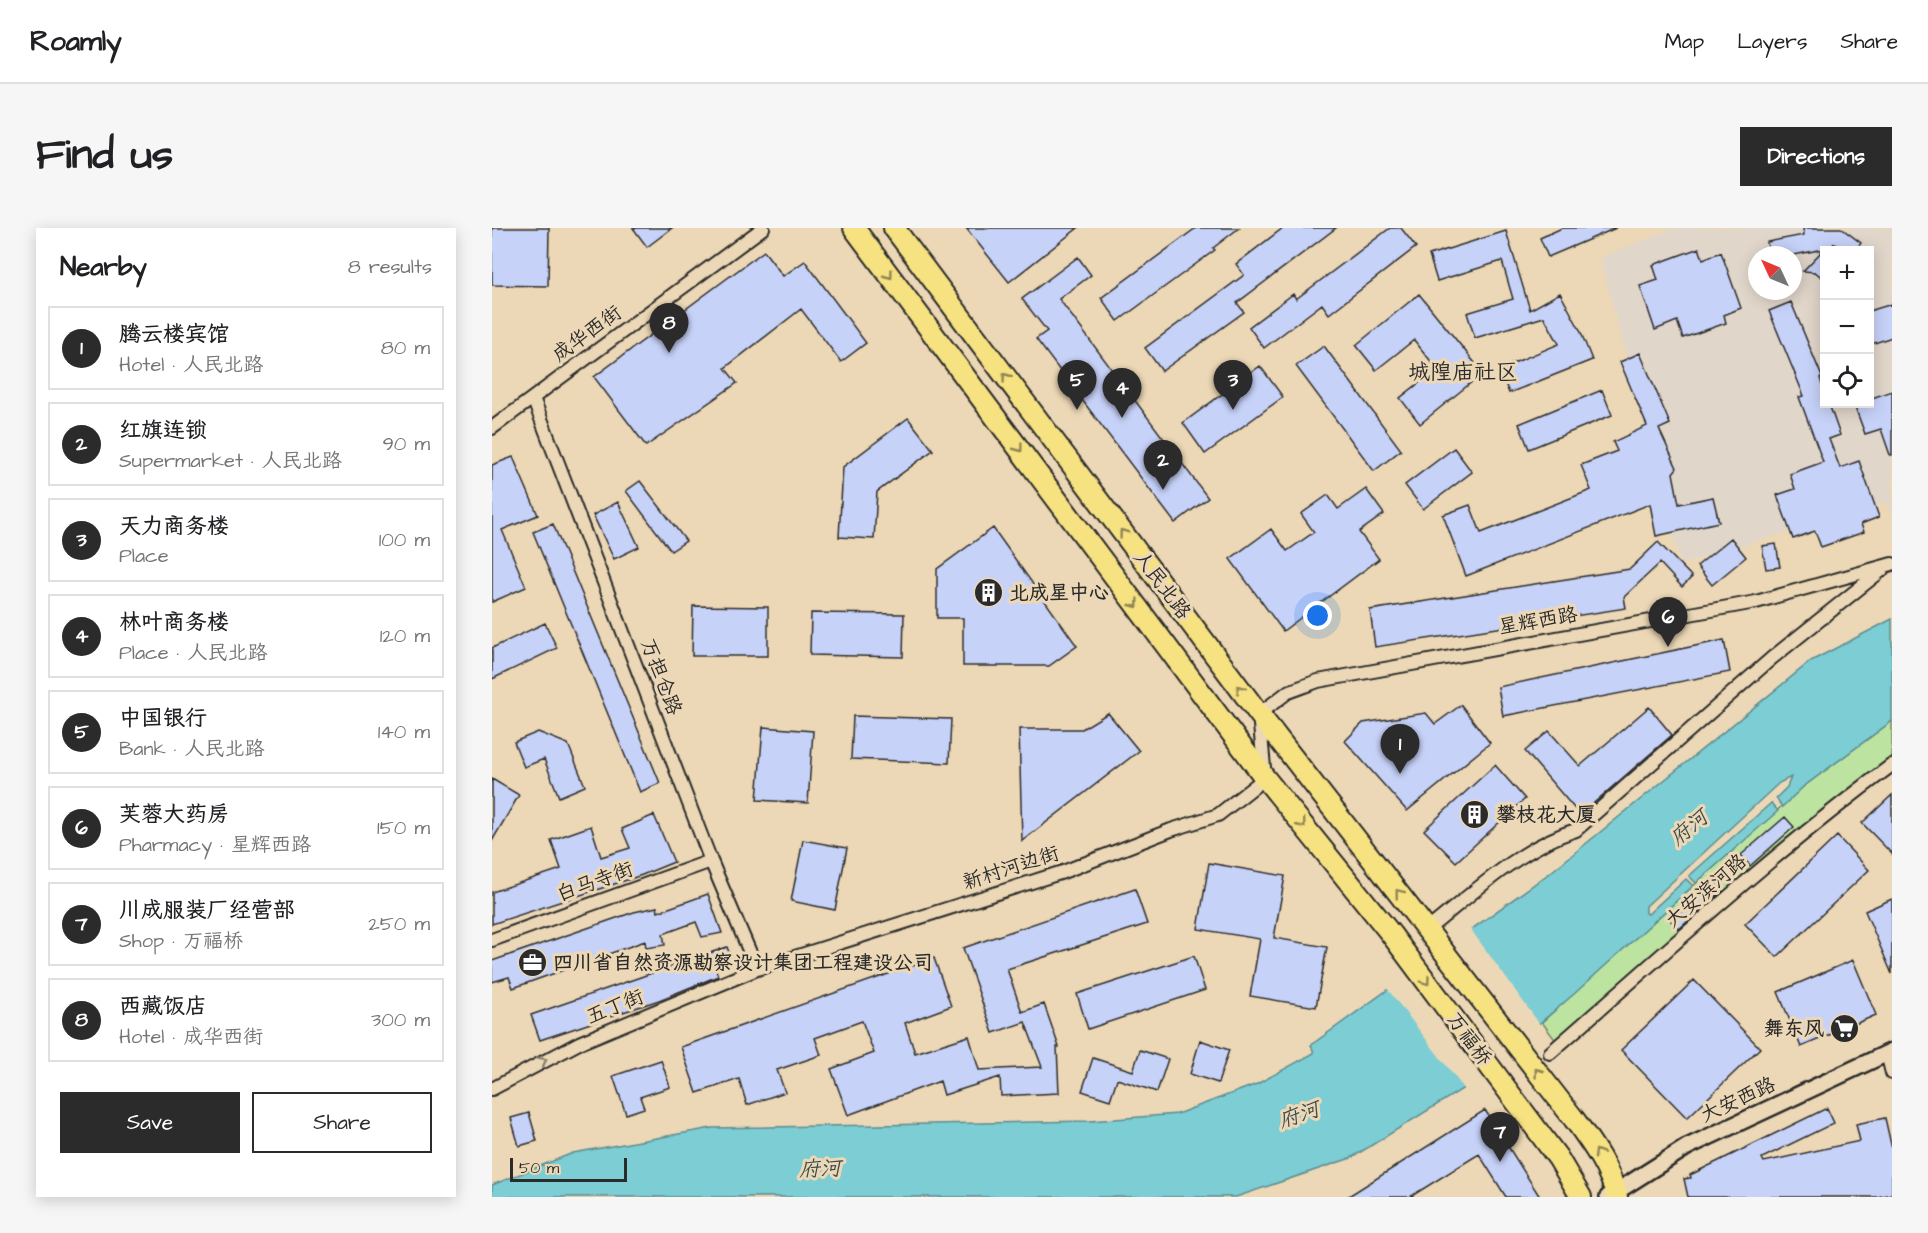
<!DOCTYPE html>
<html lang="en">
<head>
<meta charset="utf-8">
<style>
  :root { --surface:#fff; --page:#f6f6f6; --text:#202124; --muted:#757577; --line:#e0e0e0; --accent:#2b2b2b }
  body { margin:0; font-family:"Architects Daughter","LXGW WenKai TC",sans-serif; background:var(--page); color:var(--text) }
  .controls { position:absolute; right:18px; top:18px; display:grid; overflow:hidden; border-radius:0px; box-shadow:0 3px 15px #0003 }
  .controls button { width:54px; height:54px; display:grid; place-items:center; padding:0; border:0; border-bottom:2px solid var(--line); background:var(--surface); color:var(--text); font:30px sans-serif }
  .compass { position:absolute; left:1256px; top:18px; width:54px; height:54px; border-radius:50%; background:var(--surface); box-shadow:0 3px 15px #0003; rotate:314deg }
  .scale { position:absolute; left:18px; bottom:15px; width:117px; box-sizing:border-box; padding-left:6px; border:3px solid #2b2b2b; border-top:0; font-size:16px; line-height:21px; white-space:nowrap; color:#2b2b2b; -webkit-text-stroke:4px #ecd8b6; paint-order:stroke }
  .you { position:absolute; left:826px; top:388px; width:21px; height:21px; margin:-15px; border:4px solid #fff; border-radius:50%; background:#1a73e8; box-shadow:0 0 0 9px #1a73e833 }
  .badge { display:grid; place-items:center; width:39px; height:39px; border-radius:50%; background:var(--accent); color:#fff; font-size:20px; font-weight:700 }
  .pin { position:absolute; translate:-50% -50px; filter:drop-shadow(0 2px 3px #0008) }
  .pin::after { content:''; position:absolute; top:32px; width:21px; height:18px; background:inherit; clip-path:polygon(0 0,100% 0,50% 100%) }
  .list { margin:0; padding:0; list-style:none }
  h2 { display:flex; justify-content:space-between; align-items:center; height:78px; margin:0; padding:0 24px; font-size:26px }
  h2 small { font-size:20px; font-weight:400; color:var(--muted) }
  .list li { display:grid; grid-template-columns:39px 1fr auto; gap:18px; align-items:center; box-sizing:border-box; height:84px; margin:0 12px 12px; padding:0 12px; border:2px solid var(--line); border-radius:0px }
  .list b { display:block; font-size:22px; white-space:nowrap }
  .list p { margin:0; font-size:20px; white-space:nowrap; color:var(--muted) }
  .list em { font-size:20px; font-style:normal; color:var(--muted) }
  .actions { display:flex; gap:12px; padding:18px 24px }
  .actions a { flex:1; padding:14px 0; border:2px solid var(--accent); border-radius:0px; text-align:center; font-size:21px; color:var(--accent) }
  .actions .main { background:var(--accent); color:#fff }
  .icon { flex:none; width:33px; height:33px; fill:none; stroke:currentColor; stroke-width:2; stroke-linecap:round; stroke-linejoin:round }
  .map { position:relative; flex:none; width:1400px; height:969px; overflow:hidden; border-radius:0px }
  header { display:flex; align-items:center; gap:36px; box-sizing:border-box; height:84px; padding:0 30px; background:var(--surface); border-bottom:2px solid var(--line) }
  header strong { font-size:28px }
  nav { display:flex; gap:33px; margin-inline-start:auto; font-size:21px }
  .intro { display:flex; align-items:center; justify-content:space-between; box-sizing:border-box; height:144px; padding:0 36px }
  h1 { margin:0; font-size:42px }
  .button { padding:15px 27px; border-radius:0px; background:var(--accent); color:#fff; font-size:21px; font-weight:700 }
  main { display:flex; gap:36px; padding:0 36px }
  aside { flex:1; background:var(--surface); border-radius:0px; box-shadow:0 3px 15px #0003 }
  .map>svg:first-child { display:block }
  .built { fill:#e1d6ca; fill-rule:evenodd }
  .green { fill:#bce4a0; stroke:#748866; stroke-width:1.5 }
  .water { fill:#7ccdd4; stroke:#5c8c90; stroke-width:1.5 }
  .pier { fill:#ecd8b6 }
  .building { fill:#c7d2f9; stroke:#2b2b2b; stroke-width:1.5 }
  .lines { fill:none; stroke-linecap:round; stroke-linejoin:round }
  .minor-casing { stroke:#2b2b2b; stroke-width:16 }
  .tertiary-casing { stroke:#2b2b2b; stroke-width:20 }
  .primary-casing { stroke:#2b2b2b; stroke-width:24 }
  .minor { stroke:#ecd8b6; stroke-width:12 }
  .tertiary { stroke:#ecd8b6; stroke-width:15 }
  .primary { stroke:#f7e281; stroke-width:20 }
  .oneway { stroke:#918656 }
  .oneway2 { stroke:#8c8270 }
  .labels { text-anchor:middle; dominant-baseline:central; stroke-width:6; stroke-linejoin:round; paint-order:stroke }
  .street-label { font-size:20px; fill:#2b2b2b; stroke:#ecd8b6 }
  .poi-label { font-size:20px; font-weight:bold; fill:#2b2b2b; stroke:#ecd8b6; text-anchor:start }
  .water-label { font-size:21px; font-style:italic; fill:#3b4b4d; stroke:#ecd8b6 }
  .quarter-label { font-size:22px; fill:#2b2b2b; stroke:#ecd8b6 }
</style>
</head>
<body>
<header>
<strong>Roamly</strong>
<nav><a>Map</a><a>Layers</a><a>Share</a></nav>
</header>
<div class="intro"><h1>Find us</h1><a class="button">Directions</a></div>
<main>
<aside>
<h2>Nearby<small>8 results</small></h2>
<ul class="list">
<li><span class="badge">1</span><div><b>腾云楼宾馆</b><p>Hotel · 人民北路</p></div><em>80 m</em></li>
<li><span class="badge">2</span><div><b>红旗连锁</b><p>Supermarket · 人民北路</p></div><em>90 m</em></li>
<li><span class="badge">3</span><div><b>天力商务楼</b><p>Place</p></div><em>100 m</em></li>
<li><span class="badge">4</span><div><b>林叶商务楼</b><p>Place · 人民北路</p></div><em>120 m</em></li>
<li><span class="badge">5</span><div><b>中国银行</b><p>Bank · 人民北路</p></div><em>140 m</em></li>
<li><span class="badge">6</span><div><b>芙蓉大药房</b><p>Pharmacy · 星辉西路</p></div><em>150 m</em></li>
<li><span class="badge">7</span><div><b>川成服装厂经营部</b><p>Shop · 万福桥</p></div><em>250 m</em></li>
<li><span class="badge">8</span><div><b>西藏饭店</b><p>Hotel · 成华西街</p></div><em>300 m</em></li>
</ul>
<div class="actions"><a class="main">Save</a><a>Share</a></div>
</aside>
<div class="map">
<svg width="1400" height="969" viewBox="0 0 1400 969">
  <rect width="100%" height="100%" fill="#ecd8b6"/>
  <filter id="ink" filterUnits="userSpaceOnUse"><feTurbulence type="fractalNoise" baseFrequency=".0167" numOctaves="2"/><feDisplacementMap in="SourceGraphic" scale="12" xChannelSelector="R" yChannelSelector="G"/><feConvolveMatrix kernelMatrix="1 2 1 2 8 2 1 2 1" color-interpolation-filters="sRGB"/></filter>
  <g filter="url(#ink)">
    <path class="built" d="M1181,0H1400V288L1395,274L1189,336L1108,30ZM1332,22H1378V176H1332ZM1265,27H1301V63H1265Z"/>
    <path class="green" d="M1400,493V532L1330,582L1064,813L1050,794L1311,559Z"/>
    <path class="water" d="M1400,391V493L1311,559L1290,579L1284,570L1295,559L1299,549L1287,555L1154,678V685L1156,686L1194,651L1201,658L1082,766L972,860L859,930L744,969H0V957L81,925L220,900L598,893L685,886L765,856L822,825L819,817L1059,644L1319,433Z
      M1279,575L1286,583L1204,655L1197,648Z"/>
    <path class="pier" d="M977,699L1049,798L973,862L894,759Z"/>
    <path class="building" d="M0,0H57L56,58L0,57Z
      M141,0H180L155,19Z
      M474,0H586L517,54Z
      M704,0H747L721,20L723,22L626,93L609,70Z
      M791,0H844L745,75L752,84L670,143L653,120L752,47L744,36Z
      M898,0H909L924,19L837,86L830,76L772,120L757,99L801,66L804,71Z
      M1070,0H1124L1056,29L1048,10Z
      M1311,0H1349L1369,15L1364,22H1353L1342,15L1339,20L1332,21V51L1323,44L1311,43L1332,21L1302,27H1277L1275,14L1312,7Z
      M1014,3L1038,82L1068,65L1088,102L1100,132L1017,165L1007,141L1067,116L1052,89L983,110L975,85L1021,71L1010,33L945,53L937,27Z
      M1207,20L1211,31L1229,24L1249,80L1232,87L1234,95L1191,110L1185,93L1163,102L1148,58L1166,52L1161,37Z
      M272,23L291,48L313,33L374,115L349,134L309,81L233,140L245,155L154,218L102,149Z
      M586,29L599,47L567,71L716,270L683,295L544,111L555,103L530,71Z
      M927,66L991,145L928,196L908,170L945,141L922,112L884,142L864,117Z
      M1299,74L1330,149L1328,150L1332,164V176H1337L1348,207L1337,211L1348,240L1367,233L1387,289L1369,296L1372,304L1329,319L1323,303L1301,311L1285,267L1303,261L1298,246L1331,234L1307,169L1312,168L1277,83Z
      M1400,76V109L1377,117V83Z
      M832,118L909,222L882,243L804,138Z
      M1148,125L1178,196L1167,201L1185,240L1181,245L1187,276L1221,269L1227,294L1164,308L1158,276L974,348L951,287L978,277L989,305L1099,262L1089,237L1125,223L1121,214L1155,198L1128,134Z
      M768,138L791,169L713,226L691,195Z
      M1110,162L1120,187L1037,221L1027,196Z
      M1400,163V227H1398L1389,201L1373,206L1362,176H1377V171Z
      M416,190L441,222L385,264L382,311L347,309L351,239Z
      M962,220L980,244L931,281L913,257Z
      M21,229L46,287L10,302L34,359L0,374V237Z
      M148,253L194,313L179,323L134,263Z
      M874,261L892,286L867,304L887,331L791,403L738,331L779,301L795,323L822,304L809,286L836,267L846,281Z
      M126,274L147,319L122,331L101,287Z
      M61,296L168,555L148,564L41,304Z
      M501,300L585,418L557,438H471V390H445V341Z
      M1239,310L1254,329L1220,357L1205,338Z
      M1166,314L1200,349L1190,359L1168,335L1132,369L1134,380L883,419L878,382L1138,341Z
      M1284,316L1288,339L1274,341L1270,318Z
      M201,378L276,379V428H200Z
      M319,385L412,386L411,429L318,427Z
      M53,395L65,420L0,451V420Z
      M1232,412L1238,444L1011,488L1006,459Z
      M969,477L998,515L915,583L853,513L871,495L934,485L943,496Z
      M1157,479L1180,507L1088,587L1033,523L1057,503L1088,538Z
      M616,485L647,523L530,613L527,501H590Z
      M361,488L459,491L457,535L359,531Z
      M271,499L321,503L316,575L265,572Z
      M46,504L76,516L93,558L67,569L52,531L32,539L22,514Z
      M1003,537L1033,571L964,634L932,602Z
      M0,551L27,567L0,613Z
      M1400,567V626L1370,595Z
      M162,587L182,634L150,647L0,696V664L69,641L59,612L99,598L109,629L138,620L130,601Z
      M1293,589L1302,599L1258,638L1249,627Z
      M1345,608L1377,642L1285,729L1253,696Z
      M311,612L355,620L343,682L299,673Z
      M717,635L793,648L782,710L835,719L824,779L758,768L768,711L706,701Z
      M1224,654L1231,662L1187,701L1179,693Z
      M643,661L655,696L515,741L530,784L552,776L567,819H565L567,865L509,868L508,849L452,867L448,853L356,887L339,841L382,825L370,793L323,810L329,827L285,842L293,864L255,877L247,851L205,865L189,819L442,730L459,778L413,795L423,825L477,808L487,842L550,839L533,794L501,805L471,720Z
      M216,666L230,705L210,709L204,694L171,706L173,717L154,720L153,713L21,760L17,749L0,754V733L142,684L165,679L166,684Z
      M1400,671V746L1373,683Z
      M235,719L239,730L222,736L226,748L167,772L48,812L39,787Z
      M702,728L713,762L596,801L585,766Z
      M1361,732L1384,787L1309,819L1286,764Z
      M1202,752L1268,820L1195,890L1129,822Z
      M708,812L737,822L726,855L698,846Z
      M648,822L676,831L665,864L625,851L618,872L590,863L601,830L641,843Z
      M169,832L178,859L148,869L152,880L134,886L121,848Z
      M1335,880L1342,895L1270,930L1272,934L1368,913L1364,896L1393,890L1400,921V966L1385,969H1196L1192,951L1199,950L1198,947Z
      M993,882L1048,969H1014L987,926L918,969H855Z
      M37,885L45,913L27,918L19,890Z"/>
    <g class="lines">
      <defs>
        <path id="minor" d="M41,170L219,633L265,741
          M0,200L271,0
          M936,701C981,665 1029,619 1084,602L1280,430L1390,342
          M0,712L219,633
          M1058,825C1170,727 1280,626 1400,537
          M1395,825L1400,845
          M0,861L87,815L265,741L571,644L679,602L726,587L773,550L767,486L796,464L826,453L1264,374L1400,336"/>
        <path id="tertiary" d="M1116,969L1195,919L1400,823"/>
        <path id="primary" d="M362,0L773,550L899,706L1066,930L1089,969
          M402,0L767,486L1082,891C1100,916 1117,939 1125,969"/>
      </defs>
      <use href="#minor" class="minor-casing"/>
      <use href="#tertiary" class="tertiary-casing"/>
      <use href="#primary" class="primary-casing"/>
      <use href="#minor" class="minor"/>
      <use href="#tertiary" class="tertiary"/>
      <use href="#primary" class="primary"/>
    </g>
    <defs><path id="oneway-chevron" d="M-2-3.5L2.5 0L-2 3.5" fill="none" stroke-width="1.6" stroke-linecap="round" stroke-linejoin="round" transform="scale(1.5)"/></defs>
    <g class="oneway">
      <use href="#oneway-chevron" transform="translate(397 47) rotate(53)"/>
      <use href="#oneway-chevron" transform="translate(514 149) rotate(-127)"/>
      <use href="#oneway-chevron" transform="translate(527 220) rotate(53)"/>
      <use href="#oneway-chevron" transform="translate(631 305) rotate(-127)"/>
      <use href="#oneway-chevron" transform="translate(643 376) rotate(53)"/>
      <use href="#oneway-chevron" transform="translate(748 461) rotate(-127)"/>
      <use href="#oneway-chevron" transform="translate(810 596) rotate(51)"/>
      <use href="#oneway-chevron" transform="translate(907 665) rotate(-128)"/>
      <use href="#oneway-chevron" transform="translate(934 753) rotate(54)"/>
      <use href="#oneway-chevron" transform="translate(1046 844) rotate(-127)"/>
      <use href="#oneway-chevron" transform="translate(1106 925) rotate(-121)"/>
    </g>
    <use class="oneway2" href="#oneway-chevron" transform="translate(51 833) rotate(-27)"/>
  </g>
  <defs>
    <symbol id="building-disc" viewBox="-11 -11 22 22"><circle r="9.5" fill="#2b2b2b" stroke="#ecd8b6"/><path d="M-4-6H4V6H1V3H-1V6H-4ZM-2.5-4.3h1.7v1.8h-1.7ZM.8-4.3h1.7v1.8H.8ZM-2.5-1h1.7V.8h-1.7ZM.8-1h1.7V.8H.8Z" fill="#fff"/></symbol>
    <symbol id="office-disc" viewBox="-11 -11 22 22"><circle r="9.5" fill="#2b2b2b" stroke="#ecd8b6"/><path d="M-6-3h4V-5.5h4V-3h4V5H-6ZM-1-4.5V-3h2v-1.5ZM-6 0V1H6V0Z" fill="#fff"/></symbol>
    <symbol id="supermarket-disc" viewBox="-11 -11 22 22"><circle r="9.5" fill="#2b2b2b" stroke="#ecd8b6"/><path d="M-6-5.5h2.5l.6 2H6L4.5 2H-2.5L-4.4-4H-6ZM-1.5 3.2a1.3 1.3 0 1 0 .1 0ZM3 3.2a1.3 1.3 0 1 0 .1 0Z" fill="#fff"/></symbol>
  </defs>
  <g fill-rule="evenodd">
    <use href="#building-disc" x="480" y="348" width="33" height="33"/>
    <use href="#building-disc" x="966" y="570" width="33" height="33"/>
    <use href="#office-disc" x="24" y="718" width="33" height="33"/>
    <use href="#supermarket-disc" x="1336" y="784" width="33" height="33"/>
  </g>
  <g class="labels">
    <g class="street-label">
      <text transform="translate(95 106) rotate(-36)">成华西街</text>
      <text transform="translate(670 357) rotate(53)">人民北路</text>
      <text transform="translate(1046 393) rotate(-10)">星辉西路</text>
      <text transform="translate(169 449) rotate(69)">万担仓路</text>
      <text transform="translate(519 640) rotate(-18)">新村河边街</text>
      <text transform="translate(103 654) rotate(-20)">白马寺街</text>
      <text transform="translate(1214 663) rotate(-41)">大安滨河路</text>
      <text transform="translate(123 779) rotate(-22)">五丁街</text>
      <text transform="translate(977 811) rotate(54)">万福桥</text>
      <text transform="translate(1246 872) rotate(-25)">大安西路</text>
    </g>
    <g class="poi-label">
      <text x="517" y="365">北成星中心</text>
      <text x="1004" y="587">攀枝花大厦</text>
      <text x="61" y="735">四川省自然资源勘察设计集团工程建设公司</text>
      <text x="1332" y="801" text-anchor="end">舞东风</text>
    </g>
    <g class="water-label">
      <text transform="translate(1197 600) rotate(-40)">府河</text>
      <text transform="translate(807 887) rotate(-19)">府河</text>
      <text transform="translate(328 941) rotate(-2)">府河</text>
    </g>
    <g class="quarter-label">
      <text x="971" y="144">城隍庙社区</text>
    </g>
  </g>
</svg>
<div class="controls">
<button>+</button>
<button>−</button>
<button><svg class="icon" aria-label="locate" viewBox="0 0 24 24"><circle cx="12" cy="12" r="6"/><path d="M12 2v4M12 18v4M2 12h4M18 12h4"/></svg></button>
</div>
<svg class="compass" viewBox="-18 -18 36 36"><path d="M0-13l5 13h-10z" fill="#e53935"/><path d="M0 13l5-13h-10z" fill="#757577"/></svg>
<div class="scale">50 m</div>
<div class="you"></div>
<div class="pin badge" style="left:908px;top:546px">1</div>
<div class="pin badge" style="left:671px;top:262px">2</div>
<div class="pin badge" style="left:741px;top:182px">3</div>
<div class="pin badge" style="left:630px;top:190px">4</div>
<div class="pin badge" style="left:585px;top:182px">5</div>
<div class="pin badge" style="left:1176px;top:419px">6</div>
<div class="pin badge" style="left:1008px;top:934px">7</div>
<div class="pin badge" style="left:177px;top:125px">8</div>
</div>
</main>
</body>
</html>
